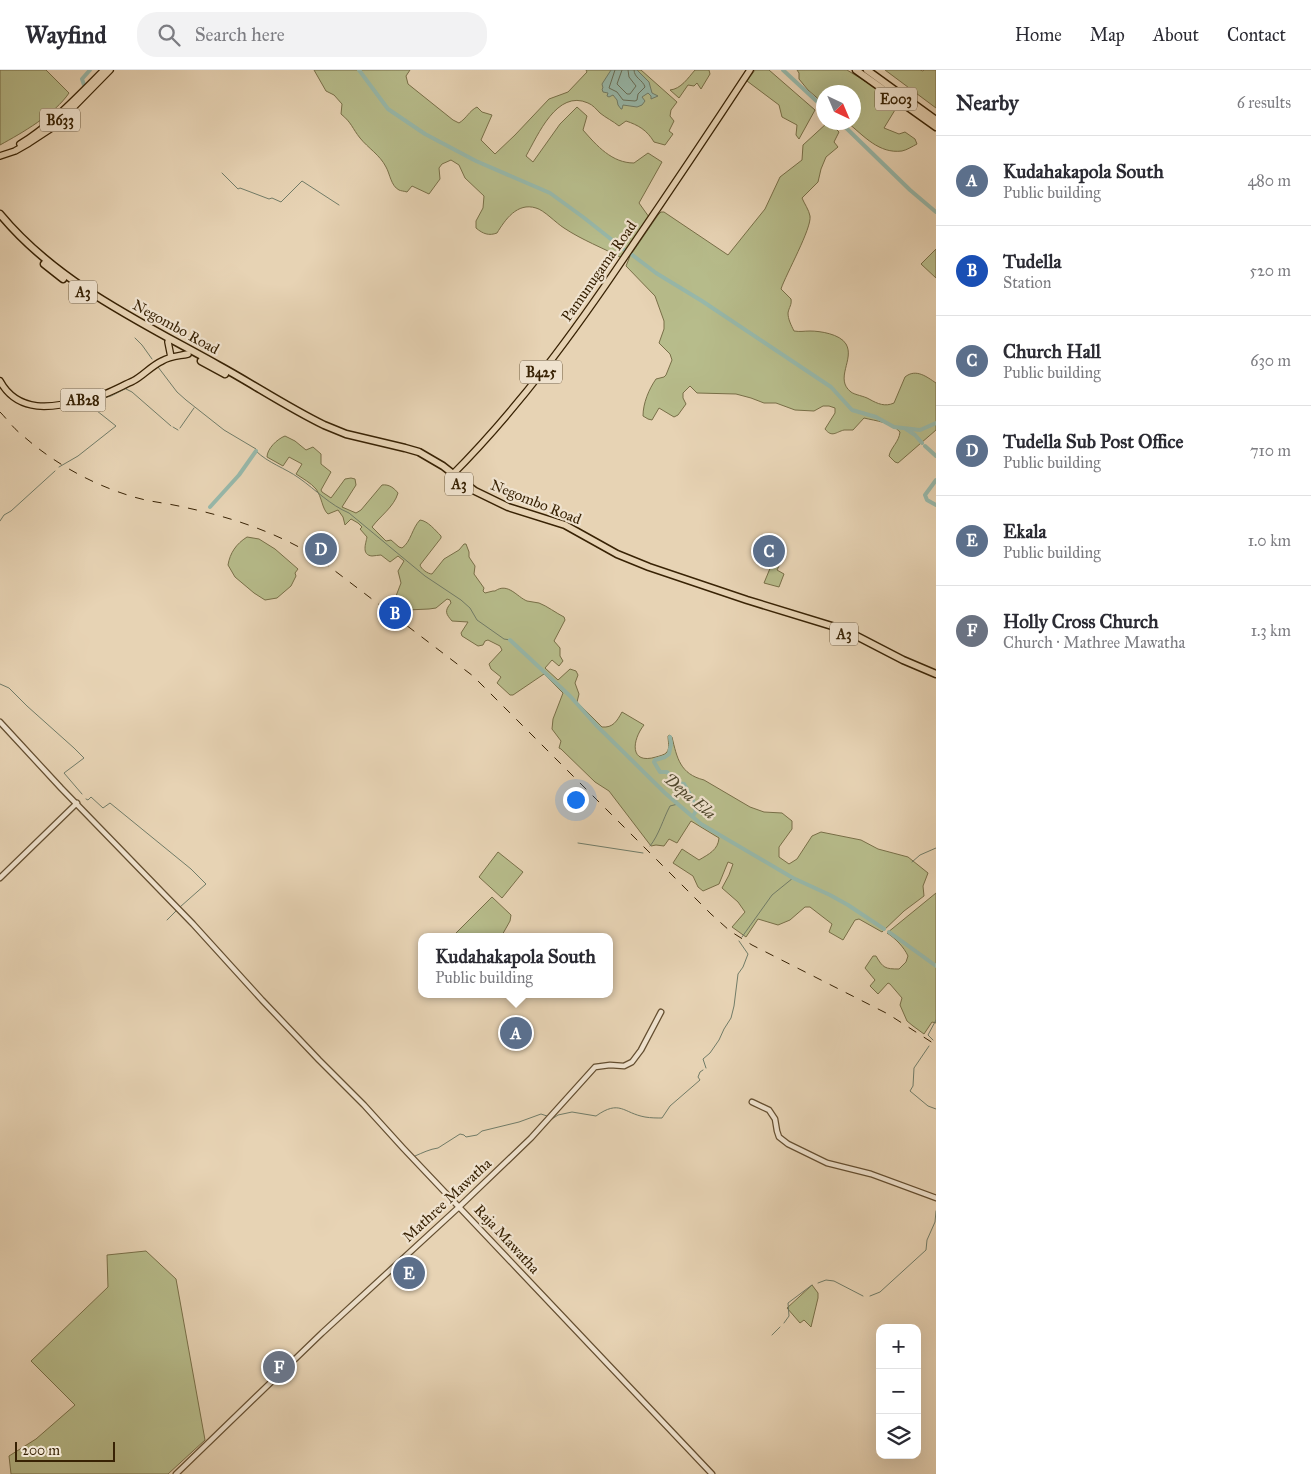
<!DOCTYPE html>
<html lang="en">
<head>
<meta charset="utf-8">
<style>
  :root { --surface:#fff; --page:#f2f2f3; --text:#2b2b33; --muted:#7c7c81; --line:#e1e1e2; --accent:#7c3aed }
  body { margin:0; font-family:"IM FELL Great Primer",serif; background:var(--page); color:var(--text) }
  .controls { position:absolute; right:15px; bottom:15px; display:grid; overflow:hidden; border-radius:10px; box-shadow:0 5px 20px #0002 }
  .controls button { width:45px; height:45px; display:grid; place-items:center; padding:0; border:0; border-bottom:1px solid var(--line); background:var(--surface); color:var(--text); font:25px sans-serif }
  .compass { position:absolute; left:816px; top:15px; width:45px; height:45px; border-radius:50%; background:var(--surface); box-shadow:0 5px 20px #0002; rotate:136deg }
  .scale { position:absolute; left:15px; bottom:12px; width:100px; box-sizing:border-box; padding-left:5px; border:2px solid #382204; border-top:0; font-size:14px; line-height:18px; white-space:nowrap; color:#382204; -webkit-text-stroke:4px #efe2ce; paint-order:stroke }
  .you { position:absolute; left:575px; top:729px; width:18px; height:18px; margin:-12px; border:4px solid #fff; border-radius:50%; background:#1a73e8; box-shadow:0 0 0 8px #1a73e833 }
  .badge { display:grid; place-items:center; width:32px; height:32px; border-radius:50%; background:var(--accent); color:#fff; font-size:16px; font-weight:700 }
  .pin { position:absolute; translate:-50% -50%; border:2px solid #fff; box-shadow:0 1px 5px #0006 }
  .popup { position:absolute; left:418px; top:863px; width:195px; height:65px; box-sizing:border-box; display:grid; place-content:center; border-radius:10px; background:var(--surface); filter:drop-shadow(0 1px 4px #0005); font-size:16px; white-space:nowrap; color:var(--muted) }
  .popup b { font-size:19px; color:var(--text) }
  .popup::after { content:''; position:absolute; left:50%; top:100%; margin-left:-10px; border:10px solid transparent; border-top-color:var(--surface) }
  .list { margin:0; padding:0; list-style:none }
  h2 { display:flex; justify-content:space-between; align-items:center; height:65px; margin:0; padding:0 20px; font-size:21px }
  h2 small { font-size:16px; font-weight:400; color:var(--muted) }
  .list li { display:grid; grid-template-columns:32px 1fr auto; gap:15px; align-items:center; box-sizing:border-box; height:90px; padding:0 20px; border-top:1px solid var(--line) }
  .list b { display:block; font-size:19px; white-space:nowrap }
  .list p { margin:0; font-size:16px; white-space:nowrap; color:var(--muted) }
  .list em { font-size:16px; font-style:normal; color:var(--muted) }
  .icon { flex:none; width:28px; height:28px; fill:none; stroke:currentColor; stroke-width:2; stroke-linecap:round; stroke-linejoin:round }
  .map { position:relative; flex:none; width:936px; height:1404px; overflow:hidden }
  header { display:flex; align-items:center; gap:30px; box-sizing:border-box; height:70px; padding:0 25px; background:var(--surface); border-bottom:1px solid var(--line) }
  header strong { font-size:24px }
  nav { display:flex; gap:28px; margin-inline-start:auto; font-size:18px }
  .search { width:350px; height:45px; background:var(--page); display:flex; align-items:center; gap:12px; box-sizing:border-box; padding:0 18px; border-radius:20px; color:var(--muted); font-size:19px }
  main { display:flex }
  aside { flex:1; background:var(--surface) }
  .map>svg:first-child { display:block }
  .green { fill:#b7bc8b; stroke:#786f48 }
  .water { fill:#97b8aa; stroke:#717c68 }
  .lines { fill:none; stroke-linecap:round; stroke-linejoin:round }
  .shore { stroke:#686d57; stroke-width:1 }
  .stream { stroke:#717c68; stroke-width:1 }
  .canal { stroke:#97b8aa; stroke-width:4 }
  .tertiary-casing { stroke:#644e30; stroke-width:7 }
  .primary-casing { stroke:#382204; stroke-width:8 }
  .trunk-casing { stroke:#382204; stroke-width:9 }
  .motorway-casing { stroke:#382204; stroke-width:9 }
  .tertiary { stroke:#efe2ce; stroke-width:4.5 }
  .primary { stroke:#e7d3b4; stroke-width:5.5 }
  .trunk { stroke:#e7d3b4; stroke-width:6 }
  .motorway { stroke:#e7d3b4; stroke-width:6 }
  .rail { stroke:#382204; stroke-width:1; stroke-dasharray:9 9; stroke-linecap:butt }
  .labels { text-anchor:middle; dominant-baseline:central; stroke-width:4.5; stroke-linejoin:round; paint-order:stroke }
  .shield { fill:#efe2ce; stroke:#6f5c41; stroke-width:1 }
  .shield-label { font-size:14px; font-weight:bold; fill:#382204 }
  .street-label { font-size:15px; fill:#382204; stroke:#efe2ce }
  .water-label { font-size:16px; font-style:italic; fill:#50482e; stroke:#efe2ce }
</style>
</head>
<body>
<header>
<strong>Wayfind</strong>
<div class="search"><svg class="icon" aria-label="search" viewBox="0 0 24 24"><circle cx="10" cy="10" r="6"/><path d="M15 15l6 6"/></svg>Search here</div>
<nav><a>Home</a><a>Map</a><a>About</a><a>Contact</a></nav>
</header>
<main>
<div class="map">
<svg width="936" height="1404" viewBox="0 0 936 1404">
  <rect width="100%" height="100%" fill="#e7d3b4"/>
  <filter id="stains"><feTurbulence type="fractalNoise" baseFrequency=".004" numOctaves="4"/><feColorMatrix values="0 0 0 0 .2 0 0 0 0 .09 0 0 0 0 .02 0 0 0 .5 -.17"/></filter>
  <radialGradient id="worn" r=".72"><stop offset=".6" stop-color="#630" stop-opacity="0"/><stop offset="1" stop-color="#630" stop-opacity=".3"/></radialGradient>
  <path class="green" d="M0,0H46L69,23C55,44 22,63 0,75Z
    M314,0H410L406,6L408,14L453,50L459,53C467,48 469,41 477,37L482,42L492,45L481,70L495,84L515,65L549,29L568,22L587,2L586,0H641L677,32L671,40L670,46L674,51L669,61L673,64L665,75L654,72C647,60 638,55 626,51L619,56C613,51 606,48 600,43C596,39 593,35 588,33C557,19 538,65 526,86L533,92L560,54L577,37L587,46L583,60C597,76 612,93 634,93L648,83L662,92L639,133L649,147L622,188C603,178 582,170 564,158C556,153 544,140 536,138C517,132 505,150 497,163C489,166 483,164 476,158V151L483,138L484,126L465,108L459,95L451,90L442,94L439,98L440,109L429,124L412,116L407,122C404,121 401,121 399,120C391,116 390,104 386,97C380,85 368,78 360,68C352,58 352,53 341,44L342,34L334,25L326,21Z
    M695,0H709L710,4L701,19L697,13L694,16L688,15L679,28L670,20C681,19 688,8 695,0Z
    M755,0H769L815,40L799,69L796,65L797,55L782,47L779,35L747,11Z
    M797,0H847L889,26L898,35L884,58L899,64L905,62L915,69L917,74C913,76 907,80 902,81C879,84 864,66 848,53L854,52V22H824L823,33L808,20L799,9V3Z
    M885,0H920L923,1L924,0H936V38Z
    M827,53H830L839,62L834,72L838,77L826,87L821,99L818,112L802,128C804,133 809,140 810,146C812,158 786,204 781,219L791,229C792,235 789,237 788,243C788,249 791,255 794,261C800,262 804,261 810,261C820,261 840,264 846,274C855,289 834,309 851,322C855,325 864,326 869,329C878,334 885,337 894,333L905,307C916,298 927,307 936,313V360L898,393L895,392L889,386C891,377 899,372 900,362C891,352 876,351 864,348L853,360C850,360 847,360 844,360C836,362 832,368 825,359L835,343V338L829,336H823L814,341L795,340L776,333H764L751,328L736,324L697,323L690,316L683,323V328L686,334L678,345L674,347L659,338L652,350L648,349L643,346C643,333 649,319 656,309L664,307L666,305L672,290L670,284L659,273L664,259V251L655,226L626,196L630,186L658,145L661,142H664L728,185L765,139L780,107L802,90L803,75Z
    M936,179V208L921,194Z
    M285,366L295,371L306,380L313,377L321,384V394L331,402L321,420L322,422L331,428L345,409L351,408L355,409L356,415L342,437L356,443L361,440L382,415C389,414 394,418 398,423C394,437 380,446 372,457L386,471L391,470L399,477L402,478C411,472 412,458 420,450C428,451 435,460 441,466V468L420,495C421,499 428,504 432,504L444,489L459,480L464,474H466L469,482V487L475,496L474,504L484,518L483,521L485,523L493,521H495C508,512 517,527 527,531C531,532 535,532 539,533C547,536 556,543 564,547L565,550L554,571L560,578V586L563,591L559,596L552,590L545,598L558,610L570,599L576,601L578,605L575,613L579,624L577,632L602,657C613,658 617,651 622,642L644,655C632,670 629,695 656,687C659,686 665,685 667,682C670,678 668,671 668,666L670,665L672,667C677,688 680,704 704,710L750,737L764,742L782,743L792,751V759L779,777V787L789,794L797,789L812,766L821,762L861,770L878,779L908,787L928,803L923,816L924,826L904,841L882,862L859,849L855,850L843,870L829,862L832,854L810,837H805L790,850L778,855L758,849L746,867L732,857L745,842L738,832L722,818L729,805L733,794L728,792L719,814L703,821L698,817L693,806L673,793L682,779L699,790C709,784 718,780 719,768L691,751L677,773L669,769L664,776L656,775L651,776L609,721L595,712L561,679L559,678L561,671L552,659L553,649L563,623L544,604L513,625H510L497,613L501,607L491,599L489,594L502,580L500,576L488,570L485,571L483,575L478,576L462,566L461,563L468,552L452,551C446,544 444,541 451,533L450,530L447,529L436,538L429,539L407,540L397,532L396,526L401,513L398,501L404,491L398,486L390,492L381,485C378,485 375,486 372,486C361,485 366,473 367,467L360,459L362,457L358,453L351,449L345,455L343,447L338,440L328,444C322,439 322,427 316,419C311,413 302,408 296,404L302,394L289,387L283,396L267,387C267,379 277,369 285,366Z
    M247,467L259,469L275,479L298,499L295,503L296,506L291,516L277,528L265,530L254,523L235,507L228,495C230,483 236,474 247,467Z
    M773,483L780,488L779,491L781,492L777,500L784,504L779,517L764,513L771,496L767,493Z
    M498,782L523,802L502,828L479,807Z
    M936,823V953L932,952L924,964L913,956L907,951L900,935L902,928L890,914L888,913L878,924L870,916L875,910L865,898L873,886H876C883,898 885,899 899,899L906,892L908,886C904,877 895,868 887,863Z
    M492,827L511,845L510,851L501,867H452Z
    M146,1181L176,1209L205,1370L168,1404H11L9,1386L36,1369L75,1335L31,1291L108,1217L107,1185Z
    M812,1215L818,1223V1228L811,1257L804,1250L800,1253L787,1238Z"/>
  <path class="water" d="M611,0H637L649,12L652,23L658,26L651,29V26L648,23L642,27L645,31L642,35L637,37L623,35L622,39H621L618,35L617,30L613,25L609,27L607,26L608,23L603,22L602,19L603,18L602,14Z"/>
  <g class="lines">
    <path class="shore" d="M615,0L609,18L617,22L623,30L635,31L637,30L638,24L645,17C643,10 634,8 634,0
      M622,0L617,14L627,24H630L636,16L629,7L628,0"/>
    <path class="stream" d="M222,103L238,119L240,118L269,129L272,128L281,132L302,111L339,135
      M135,268L142,275L152,289
      M158,297L177,322L186,330L224,360L256,379V381C268,393 285,398 299,408C316,420 330,435 349,443L425,506L461,530L470,538L477,550L504,569L510,570
      M126,319L132,322L171,356
      M173,357L178,360
      M180,358L194,338
      M59,397L78,386L116,356L87,333L111,326L127,318
      M0,451L4,445L11,441L55,401
      M0,614L9,618L27,636L74,678L84,688L64,703L82,724
      M86,729L88,730L91,727L103,738L110,733L191,799L206,814L180,837
      M578,773L643,783
      M650,776C659,765 663,749 670,736L678,734
      M912,792L920,785L936,778
      M167,850L176,841
      M742,867L772,825L793,808
      M933,970L928,965L936,950
      M929,976L914,998L913,1016L910,1021L928,1036L936,1039
      M706,998L703,989L710,983L719,970L724,959L731,948L734,936L738,904L743,897L748,884L739,871
      M552,1049L558,1045L572,1042L596,1046C620,1029 623,1043 645,1047C651,1048 657,1048 662,1048L670,1036L700,1010L698,1007L700,1002L703,1000
      M415,1086C422,1083 430,1079 438,1078L460,1064L464,1065L466,1067L477,1065L482,1061L519,1052L541,1044L547,1046
      M818,1213L826,1210L834,1211L863,1226
      M870,1226L880,1222L926,1180L927,1170L935,1152L936,1141
      M784,1253L789,1246L788,1233L812,1215
      M772,1265L780,1257"/>
    <path class="canal" d="M359,0L388,39L425,64L476,91L550,123L583,147L626,181
      M783,0L824,38
      M84,15L82,9L90,0
      M840,52L910,120L936,142
      M631,184L656,203L702,231L831,317L852,340L876,347L894,357L920,360L936,353
      M906,359L915,365L922,373
      M925,376L936,386
      M936,410L925,425L927,430L936,435
      M210,437L239,405L256,381
      M510,570L570,626L596,655L665,723L701,754L793,808L830,825L848,835L884,859
      M670,667L671,674L669,684L665,687L655,690L654,692L660,702H667L678,713L684,714L693,730L694,737L696,741L693,746
      M889,862L936,896"/>
    <defs>
      <path id="tertiary" d="M0,652L61,718L193,854L262,930L319,990L364,1035L403,1078L712,1404
        M0,808L77,733
        M752,1032L769,1040L775,1049L777,1061L779,1067L788,1074L827,1093L871,1104L936,1128
        M176,1404L322,1263L459,1137L531,1068L595,997L610,995L624,996L632,992L641,980L661,942"/>
      <path id="primary" d="M20,74C49,57 80,24 104,0
        M0,86L15,81L29,73L55,56L110,0
        M168,272L171,287
        M0,311C18,344 53,338 83,330C90,328 98,327 105,324C115,320 124,315 133,311C143,306 151,296 162,291C170,286 179,286 188,284
        M450,407C518,339 575,261 628,182C669,122 710,61 750,0"/>
      <path id="trunk" d="M0,144C57,213 141,252 218,295C253,314 287,337 324,355L346,364L405,378L419,382L443,396L475,421L508,437L565,455L617,484L649,497L747,530L845,560L903,590L936,604
        M44,194L63,209
        M201,291L225,304"/>
      <path id="motorway" d="M856,0L936,57
        M867,0L936,50"/>
    </defs>
    <use href="#tertiary" class="tertiary-casing"/>
    <use href="#primary" class="primary-casing"/>
    <use href="#trunk" class="trunk-casing"/>
    <use href="#motorway" class="motorway-casing"/>
    <use href="#tertiary" class="tertiary"/>
    <use href="#primary" class="primary"/>
    <use href="#trunk" class="trunk"/>
    <use href="#motorway" class="motorway"/>
    <path class="rail" d="M0,342C7,349 13,358 21,364C53,393 93,415 134,427C150,432 167,433 183,437C231,447 276,462 318,488L473,606L711,844L730,861L752,875L888,944L936,975"/>
  </g>
  <g class="labels">
    <g class="shield">
      <rect x="875" y="17.5" width="42" height="23" rx="4"/>
      <rect x="40" y="38.5" width="40" height="23" rx="4"/>
      <rect x="69" y="210.5" width="28" height="23" rx="4"/>
      <rect x="520" y="290.5" width="42" height="23" rx="4"/>
      <rect x="60.5" y="318.5" width="45" height="23" rx="4"/>
      <rect x="445" y="402.5" width="28" height="23" rx="4"/>
      <rect x="830" y="552.5" width="28" height="23" rx="4"/>
    </g>
    <g class="shield-label">
      <text x="896" y="29">E003</text>
      <text x="60" y="50">B633</text>
      <text x="83" y="222">A3</text>
      <text x="541" y="302">B425</text>
      <text x="83" y="330">AB28</text>
      <text x="459" y="414">A3</text>
      <text x="844" y="564">A3</text>
    </g>
    <g class="street-label">
      <text transform="translate(599 201) rotate(-55)">Pamunugama Road</text>
      <text transform="translate(176 257) rotate(29)">Negombo Road</text>
      <text transform="translate(536 432) rotate(22)">Negombo Road</text>
      <text transform="translate(447 1130) rotate(-43)">Mathree Mawatha</text>
      <text transform="translate(507 1169) rotate(47)">Raja Mawatha</text>
    </g>
    <g class="water-label">
      <text transform="translate(690 726) rotate(40)">Depa Ela</text>
    </g>
  </g>
  <rect width="100%" height="100%" filter="url(#stains)"/>
  <rect width="100%" height="100%" fill="url(#worn)"/>
</svg>
<div class="controls">
<button>+</button>
<button>−</button>
<button><svg class="icon" aria-label="layers" viewBox="0 0 24 24"><path d="M12 4l9 5-9 5-9-5zM3 14l9 5 9-5"/></svg></button>
</div>
<svg class="compass" viewBox="-18 -18 36 36"><path d="M0-13l5 13h-10z" fill="#e53935"/><path d="M0 13l5-13h-10z" fill="#7c7c81"/></svg>
<div class="scale">200 m</div>
<div class="you"></div>
<div class="pin badge" style="left:516px;top:963px;background:#5c6f8a">A</div>
<div class="popup"><b>Kudahakapola South</b>Public building</div>
<div class="pin badge" style="left:395px;top:543px;background:#1a4fb4">B</div>
<div class="pin badge" style="left:769px;top:481px;background:#5c6f8a">C</div>
<div class="pin badge" style="left:321px;top:479px;background:#5c6f8a">D</div>
<div class="pin badge" style="left:409px;top:1203px;background:#5c6f8a">E</div>
<div class="pin badge" style="left:279px;top:1297px;background:#6b7280">F</div>
</div>
<aside>
<h2>Nearby<small>6 results</small></h2>
<ul class="list">
<li><span class="badge" style="background:#5c6f8a">A</span><div><b>Kudahakapola South</b><p>Public building</p></div><em>480 m</em></li>
<li><span class="badge" style="background:#1a4fb4">B</span><div><b>Tudella</b><p>Station</p></div><em>520 m</em></li>
<li><span class="badge" style="background:#5c6f8a">C</span><div><b>Church Hall</b><p>Public building</p></div><em>630 m</em></li>
<li><span class="badge" style="background:#5c6f8a">D</span><div><b>Tudella Sub Post Office</b><p>Public building</p></div><em>710 m</em></li>
<li><span class="badge" style="background:#5c6f8a">E</span><div><b>Ekala</b><p>Public building</p></div><em>1.0 km</em></li>
<li><span class="badge" style="background:#6b7280">F</span><div><b>Holly Cross Church</b><p>Church · Mathree Mawatha</p></div><em>1.3 km</em></li>
</ul>
</aside>
</main>
</body>
</html>
